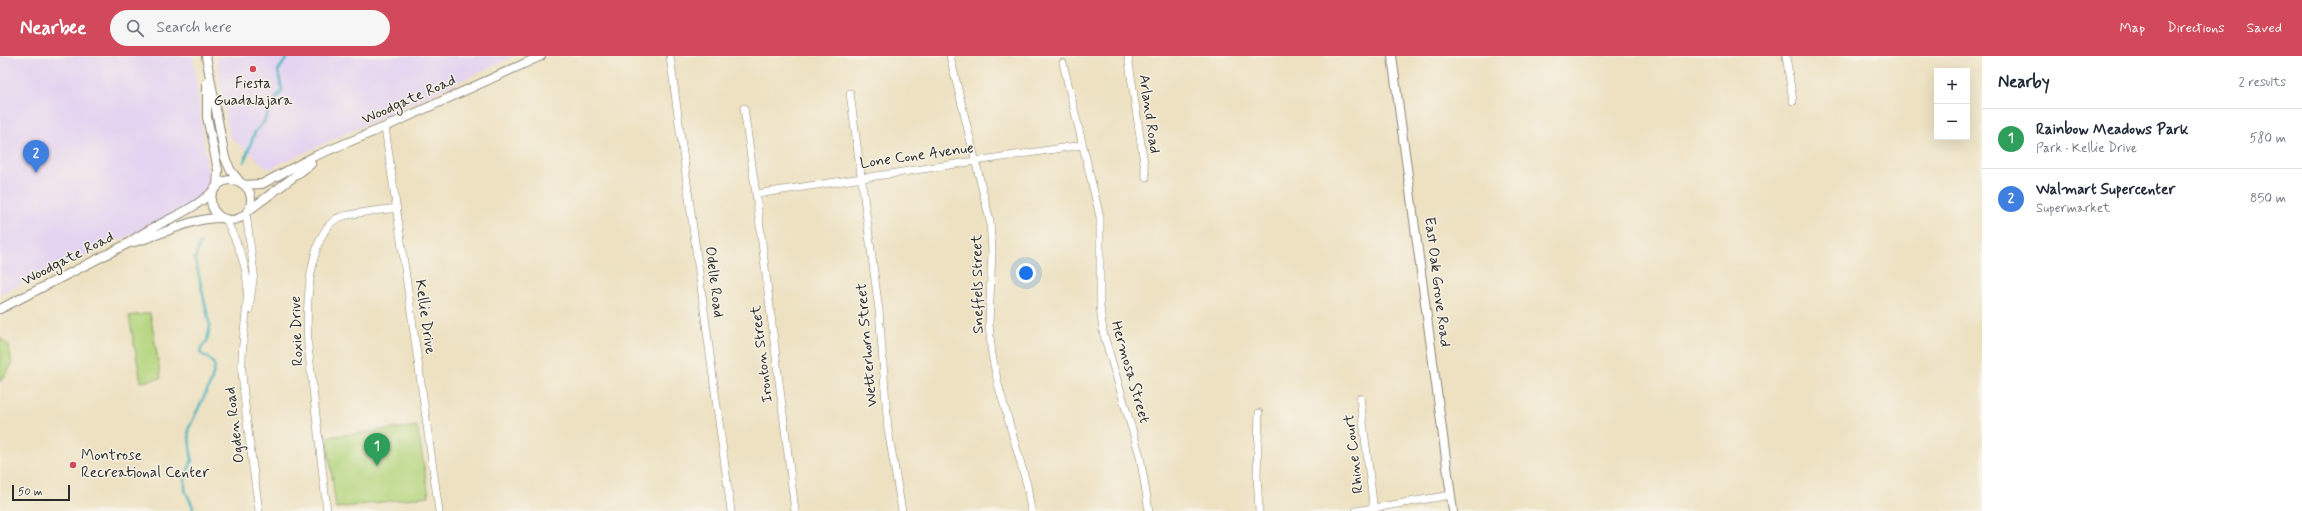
<!DOCTYPE html>
<html lang="en">
<head>
<meta charset="utf-8">
<style>
  :root { --surface:#fff; --page:#f6f6f7; --text:#1f2937; --muted:#747a83; --line:#e0e1e3; --accent:#d1495b }
  body { margin:0; font-family:Mynerve,sans-serif; background:var(--page); color:var(--text) }
  .controls { position:absolute; right:12px; top:12px; display:grid; overflow:hidden; border-radius:0px; box-shadow:0 4px 16px #0002 }
  .controls button { width:36px; height:36px; display:grid; place-items:center; padding:0; border:0; border-bottom:1px solid var(--line); background:var(--surface); color:var(--text); font:20px sans-serif }
  .scale { position:absolute; left:12px; bottom:10px; width:58px; box-sizing:border-box; padding-left:4px; border:2px solid #2b2b2b; border-top:0; font-size:11px; line-height:14px; white-space:nowrap; color:#2b2b2b; -webkit-text-stroke:3px #f7f3e8; paint-order:stroke }
  .you { position:absolute; left:1026px; top:217px; width:14px; height:14px; margin:-10px; border:3px solid #fff; border-radius:50%; background:#1a73e8; box-shadow:0 0 0 6px #1a73e833 }
  .badge { display:grid; place-items:center; width:26px; height:26px; border-radius:50%; background:var(--accent); color:#fff; font-size:13px; font-weight:700 }
  .pin { position:absolute; translate:-50% -33px; filter:drop-shadow(0 1px 2px #0008) }
  .pin::after { content:''; position:absolute; top:21px; width:14px; height:12px; background:inherit; clip-path:polygon(0 0,100% 0,50% 100%) }
  .list { margin:0; padding:0; list-style:none }
  h2 { display:flex; justify-content:space-between; align-items:center; height:52px; margin:0; padding:0 16px; font-size:17px }
  h2 small { font-size:13px; font-weight:400; color:var(--muted) }
  .list li { display:grid; grid-template-columns:26px 1fr auto; gap:12px; align-items:center; box-sizing:border-box; height:60px; padding:0 16px; border-top:1px solid var(--line) }
  .list b { display:block; font-size:15px; white-space:nowrap }
  .list p { margin:0; font-size:13px; white-space:nowrap; color:var(--muted) }
  .list em { font-size:13px; font-style:normal; color:var(--muted) }
  .icon { flex:none; width:22px; height:22px; fill:none; stroke:currentColor; stroke-width:2; stroke-linecap:round; stroke-linejoin:round }
  .map { position:relative; flex:none; width:1982px; height:455px; overflow:hidden }
  header { display:flex; align-items:center; gap:24px; box-sizing:border-box; height:56px; padding:0 20px; background:var(--accent); color:#fff }
  header strong { font-size:19px }
  nav { display:flex; gap:22px; margin-inline-start:auto; font-size:14px }
  .search { width:280px; height:36px; background:var(--page); display:flex; align-items:center; gap:10px; box-sizing:border-box; padding:0 14px; border-radius:22px; color:var(--muted); font-size:15px }
  main { display:flex }
  aside { flex:1; background:var(--surface) }
  .map>svg:first-child { display:block }
  .built { fill:#e4d3f1 }
  .green { fill:#b4d57d; stroke:#708054 }
  .lines { fill:none; stroke-linecap:round; stroke-linejoin:round }
  .stream { stroke:#46b5be; stroke-width:2.5 }
  .minor-casing { stroke:#8c8676; stroke-width:8 }
  .tertiary-casing { stroke:#8c8676; stroke-width:10 }
  .minor { stroke:#fff; stroke-width:7 }
  .tertiary { stroke:#fff; stroke-width:8 }
  .poi-dot { fill:#d1495b; stroke:#f7f3e8; stroke-width:1.5 }
  .labels { text-anchor:middle; dominant-baseline:central; stroke-width:3; stroke-linejoin:round; paint-order:stroke }
  .poi-label { font-size:15px; fill:#2b2b2b; stroke:#f7f3e8 }
  .street-label { font-size:15px; fill:#2b2b2b; stroke:#f7f3e8 }
</style>
</head>
<body>
<header>
<strong>Nearbee</strong>
<div class="search"><svg class="icon" aria-label="search" viewBox="0 0 24 24"><circle cx="10" cy="10" r="6"/><path d="M15 15l6 6"/></svg>Search here</div>
<nav><a>Map</a><a>Directions</a><a>Saved</a></nav>
</header>
<main>
<div class="map">
<svg width="1982" height="455" viewBox="0 0 1982 455">
  <rect width="100%" height="100%" fill="#f7f3e8"/>
  <filter id="ink" filterUnits="userSpaceOnUse"><feTurbulence type="fractalNoise" baseFrequency=".025" numOctaves="2"/><feDisplacementMap in="SourceGraphic" scale="8" xChannelSelector="R" yChannelSelector="G"/><feConvolveMatrix kernelMatrix="1 2 1 2 8 2 1 2 1" color-interpolation-filters="sRGB"/></filter>
  <filter id="wash" filterUnits="userSpaceOnUse"><feTurbulence type="fractalNoise" baseFrequency=".012" numOctaves="4" result="noise"/><feDisplacementMap in="SourceGraphic" scale="16" xChannelSelector="R" yChannelSelector="G"/><feGaussianBlur stdDeviation="0.9" result="paint"/><feColorMatrix in="noise" values="0 0 0 0 0 0 0 0 0 0 0 0 0 0 0 0 0 1.4 0 .05"/><feComposite in="paint" operator="in"/></filter>
  <g filter="url(#wash)">
    <rect width="100%" height="100%" fill="#ede1c1"/>
    <path class="built" d="M0,0H193L211,143L0,238Z
      M216,0H515L269,113L229,80Z"/>
    <path class="green" d="M150,257L161,322L141,326L129,260Z
      M0,282L9,289L12,309L0,326Z
      M417,370L429,440L336,452L327,381Z"/>
    <g class="lines">
      <path class="stream" d="M244,106L255,76L264,66L268,56L282,34L278,15L288,0
        M192,455L193,451L185,434V422L192,404L188,374L211,326L215,310L211,304L200,297L202,291L207,285L210,270L195,202L200,187"/>
    </g>
  </g>
  <g filter="url(#ink)">
    <g class="lines">
      <defs>
        <path id="minor" d="M670,0L731,455
          M950,0L990,165L992,195L989,268L992,299L998,328L1027,429L1031,455
          M1128,0L1146,121
          M1786,0L1793,45
          M1063,7L1100,161V250L1103,276L1140,400L1149,455
          M850,37L879,254L888,374L902,455
          M744,52L756,138L795,455
          M385,71L439,455
          M756,138L1082,89
          M246,157L254,217L249,254
          M226,163C234,181 243,199 246,218C251,245 240,285 242,315C245,362 253,409 259,455
          M1360,342L1374,455
          M327,455L308,290C306,258 307,182 336,163C345,157 385,154 397,152
          M1259,455L1257,418L1259,357
          M1356,455L1451,439"/>
        <path id="tertiary" d="M206,0L225,102L231,115L241,127
          M1392,0L1453,455
          M207,27V61L218,114L217,131
          M211 144a20 20 0 1 1 40 0a20 20 0 1 1-40 0Z
          M244,129L262,128L315,100L385,71L541,0
          M248,155L311,108
          M130,187C162,180 190,161 223,162
          M0,253L127,188C155,166 190,159 215,133"/>
      </defs>
      <use href="#minor" class="minor-casing"/>
      <use href="#tertiary" class="tertiary-casing"/>
      <use href="#minor" class="minor"/>
      <use href="#tertiary" class="tertiary"/>
    </g>
  </g>
  <g class="poi-dot">
    <circle cx="253" cy="13" r="4"/>
    <circle cx="73" cy="409" r="4"/>
  </g>
  <g class="labels">
    <g class="poi-label">
      <text x="253" y="28">Fiesta<tspan x="253" dy="17">Guadalajara</tspan></text>
      <text x="81" y="400" text-anchor="start">Montrose<tspan x="81" dy="17">Recreational Center</tspan></text>
    </g>
    <g class="street-label">
      <text transform="translate(409 44) rotate(-24)">Woodgate Road</text>
      <text transform="translate(1149 58) rotate(82)">Arland Road</text>
      <text transform="translate(917 100) rotate(-8)">Lone Cone Avenue</text>
      <text transform="translate(68 203) rotate(-27)">Woodgate Road</text>
      <text transform="translate(714 226) rotate(83)">Odelle Road</text>
      <text transform="translate(1437 226) rotate(83)">East Oak Grove Road</text>
      <text transform="translate(978 228) rotate(-91)">Sneffels Street</text>
      <text transform="translate(425 261) rotate(82)">Kellie Drive</text>
      <text transform="translate(297 275) rotate(-92)">Roxie Drive</text>
      <text transform="translate(867 289) rotate(-95)">Wetterhorn Street</text>
      <text transform="translate(762 298) rotate(-97)">Ironton Street</text>
      <text transform="translate(1130 316) rotate(74)">Hermosa Street</text>
      <text transform="translate(235 369) rotate(-97)">Ogden Road</text>
      <text transform="translate(1354 398) rotate(-97)">Rhine Court</text>
    </g>
  </g>
</svg>
<div class="controls">
<button>+</button>
<button>−</button>
</div>
<div class="scale">50 m</div>
<div class="you"></div>
<div class="pin badge" style="left:377px;top:410px;background:#2e9e5b">1</div>
<div class="pin badge" style="left:36px;top:117px;background:#3f7fe0">2</div>
</div>
<aside>
<h2>Nearby<small>2 results</small></h2>
<ul class="list">
<li><span class="badge" style="background:#2e9e5b">1</span><div><b>Rainbow Meadows Park</b><p>Park · Kellie Drive</p></div><em>580 m</em></li>
<li><span class="badge" style="background:#3f7fe0">2</span><div><b>Walmart Supercenter</b><p>Supermarket</p></div><em>850 m</em></li>
</ul>
</aside>
</main>
</body>
</html>
